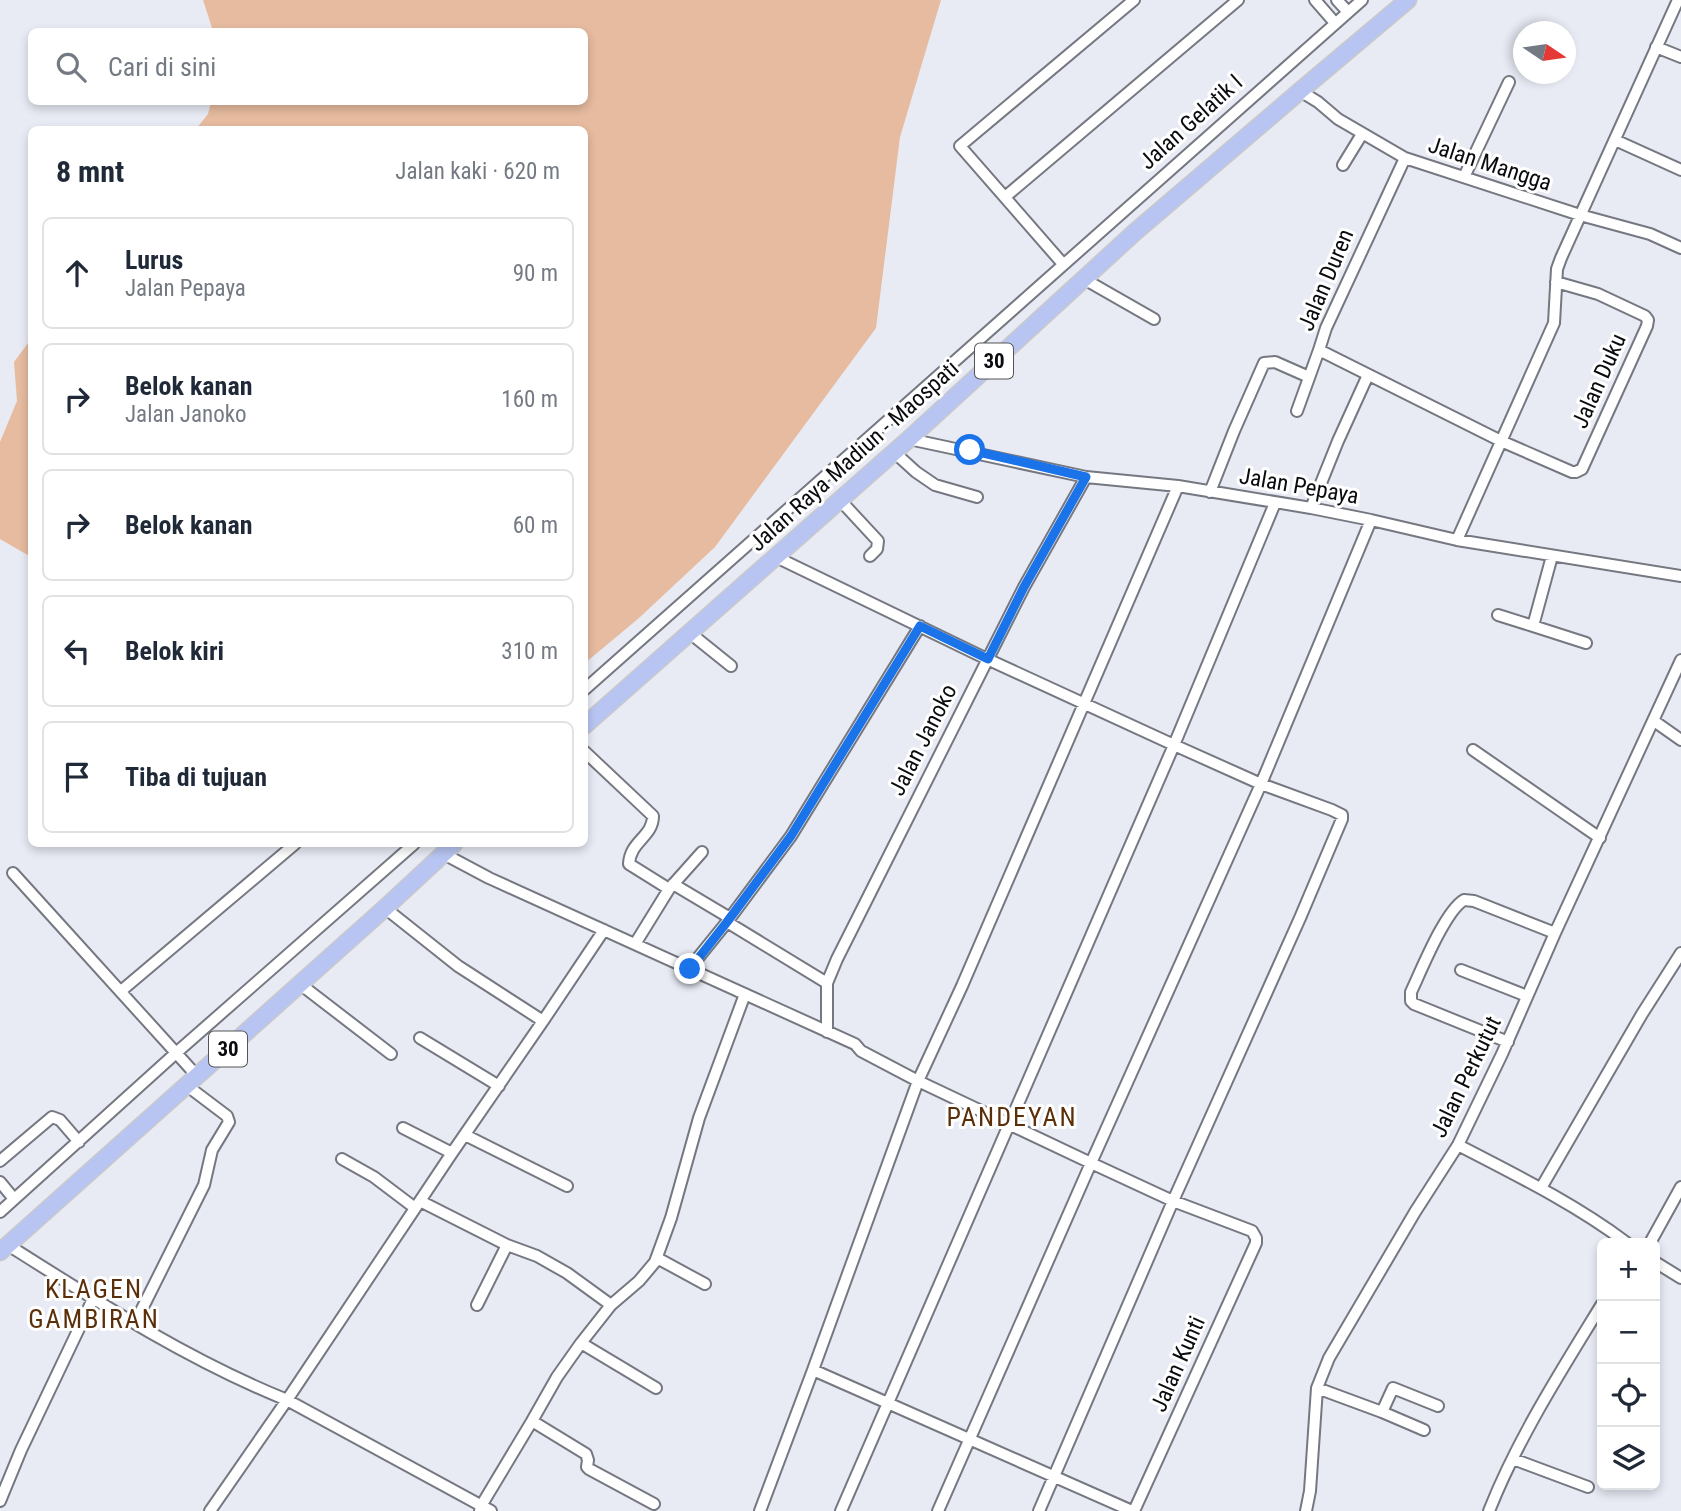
<!DOCTYPE html>
<html lang="id">
<head>
<meta charset="utf-8">
<style>
  :root { --surface:#fff; --page:#f2f2f3; --text:#1f2937; --muted:#747a83; --line:#e0e1e3 }
  body { margin:0; font-family:"Roboto Condensed",sans-serif; background:var(--page); color:var(--text) }
  .controls { position:absolute; right:21px; bottom:21px; display:grid; overflow:hidden; border-radius:10px; box-shadow:0 4px 10px #0003 }
  .controls button { width:63px; height:63px; display:grid; place-items:center; padding:0; border:0; border-bottom:2px solid var(--line); background:var(--surface); color:var(--text); font:35px sans-serif }
  .compass { position:absolute; left:1513px; top:21px; width:63px; height:63px; border-radius:50%; background:var(--surface); box-shadow:0 4px 10px #0003; rotate:103deg }
  .stop { position:absolute; width:21px; height:21px; margin:-16px; border:5px solid #1a73e8; border-radius:50%; background:#fff }
  .stop.end { background:#1a73e8; border-color:#fff; box-shadow:0 2px 7px #0008 }
  .list { margin:0; padding:0; list-style:none }
  h2 { display:flex; justify-content:space-between; align-items:center; height:91px; margin:0; padding:0 28px; font-size:30px }
  h2 small { font-size:23px; font-weight:400; color:var(--muted) }
  .list li { display:grid; grid-template-columns:46px 1fr auto; gap:21px; align-items:center; box-sizing:border-box; height:112px; margin:0 14px 14px; padding:0 14px; border:2px solid var(--line); border-radius:10px }
  .list b { display:block; font-size:26px; white-space:nowrap }
  .list p { margin:0; font-size:23px; white-space:nowrap; color:var(--muted) }
  .list em { font-size:23px; font-style:normal; color:var(--muted) }
  .icon { flex:none; width:38px; height:38px; fill:none; stroke:currentColor; stroke-width:2; stroke-linecap:round; stroke-linejoin:round }
  .map { position:relative; flex:none; width:1681px; height:1511px; overflow:hidden }
  .search { position:absolute; background:var(--surface); box-shadow:0 4px 10px #0003; left:28px; top:28px; width:560px; height:77px; display:flex; align-items:center; gap:18px; box-sizing:border-box; padding:0 24px; border-radius:10px; color:var(--muted); font-size:26px }
  .panel { position:absolute; background:var(--surface); box-shadow:0 4px 10px #0003; left:28px; top:126px; width:560px; height:721px; border-radius:10px }
  .map>svg:first-child { display:block }
  .green { fill:#e6bb9f }
  .lines { fill:none; stroke-linecap:round; stroke-linejoin:round }
  .minor-casing { stroke:#757880; stroke-width:14 }
  .highway-casing { stroke:#c9c9ca; stroke-width:19 }
  .minor { stroke:#fff; stroke-width:10 }
  .highway { stroke:#b8c5f2; stroke-width:16 }
  .route { stroke:#1a73e8; stroke-width:9 }
  .labels { text-anchor:middle; dominant-baseline:central; stroke-width:6; stroke-linejoin:round; paint-order:stroke }
  .shield { fill:#fff; stroke:#545456; stroke-width:2 }
  .shield-label { font-size:21px; font-weight:bold; fill:#0a0b0e }
  .street-label { font-size:23px; fill:#0a0b0e; stroke:#fff }
  .quarter-label { font-size:26px; letter-spacing:2px; fill:#5b2f09; stroke:#fff }
</style>
</head>
<body>
<div class="map">
<svg width="1681" height="1511" viewBox="0 0 1681 1511">
  <rect width="100%" height="100%" fill="#e8ebf4"/>
  <path class="green" d="M203,0H941L900,137L876,328L715,547L639,618L585,663L584,130L196,129L208,114L211,102H584V32L213,31Z
    M31,339V557L0,539V442L17,401L14,362Z"/>
  <g class="lines">
    <defs>
      <path id="minor" d="M1315,0L1335,23
        M1337,0L1348,12
        M1656,47L1681,57
        M1300,91L1318,102L1338,119L1405,158L1580,215L1650,234L1681,248
        M1615,140L1681,170
        M1405,158L1326,328L1319,350L1501,441L1572,472H1576L1582,469L1647,326L1648,320L1645,316L1598,294L1556,282
        M1343,165L1362,134
        M1464,177L1509,82
        M1005,197L1238,0
        M1063,264L960,146L1134,0
        M1084,279L1154,319
        M1297,411L1319,350
        M909,439L1086,477L1178,486L1311,508L1371,520L1457,540L1681,576
        M894,452L916,472L935,485L977,497
        M1210,492L1234,431L1264,363L1275,362L1309,377
        M840,500L878,541L877,549L870,556
        M1311,508L1338,441L1368,375
        M1457,540L1554,323L1557,269L1561,258L1678,0
        M1552,556L1533,626L1586,643
        M776,557L987,659L1174,745L1261,784L1332,810L1342,815V819L1300,918L1173,1201L1039,1511
        M1498,615L1533,626
        M690,633L731,666
        M584,690L1362,0
        M1654,721L1681,740
        M1473,750L1600,838
        M584,751L653,816C653,837 630,841 629,864L669,889L702,852
        M442,853L489,878L855,1044L861,1051L918,1081L1091,1163L1173,1201L1252,1231L1256,1238V1243L1134,1511
        M13,873L197,1076
        M673,884L730,918
        M727,922L827,983
        M635,944L669,889
        M689,969L727,922L791,836L920,626
        M1461,970L1527,996
        M300,984L391,1054
        M121,991L295,844
        M543,1021L604,930
        M827,1032V983L837,959L1024,587L1086,477
        M420,1038L499,1086
        M1508,1042L1414,1004L1411,1001V992C1421,971 1445,911 1464,900L1474,901L1555,933
        M403,1128L452,1153
        M465,1135L567,1186
        M1458,1145C1516,1175 1575,1204 1627,1243
        M342,1159L374,1177L415,1208
        M0,1161L52,1117L60,1120L79,1142
        M0,1182L14,1199
        M1541,1188L1642,1014L1681,953
        M420,1201L507,1245L537,1256L567,1273L611,1305
        M0,1212L176,1053L414,844
        M1650,1243L1681,1187
        M8,1245C98,1302 188,1360 287,1400L491,1511
        M657,1258L705,1284
        M1655,1262L1681,1278
        M477,1305L507,1245
        M135,1323L204,1185L212,1150L229,1122L227,1116L186,1085
        M581,1343L656,1388
        M813,1370L1132,1511
        M1317,1388L1382,1412
        M532,1421L586,1454L588,1460L587,1467L589,1469L654,1504
        M1424,1430L1382,1412L1393,1388L1438,1406
        M1513,1459L1588,1487
        M0,1501L21,1450L93,1299
        M210,1511L287,1400L452,1153L543,1021L458,966L385,908
        M480,1511L481,1506L532,1421L557,1377L581,1343L611,1305L639,1281L655,1262L671,1218L699,1118L745,994
        M760,1511L813,1370L918,1081L962,986L1178,486
        M841,1511L1174,745L1275,503
        M938,1511L1091,1163L1261,784L1371,520
        M1306,1511L1310,1491L1317,1388L1329,1358L1415,1212L1458,1145L1502,1054L1555,933L1681,660
        M1489,1511C1518,1438 1561,1371 1602,1304"/>
      <path id="highway" d="M584,726L909,439L1135,232L1300,91L1408,0
        M0,1252L385,908L454,844"/>
    </defs>
    <use href="#minor" class="minor-casing"/>
    <use href="#highway" class="highway-casing"/>
    <use href="#minor" class="minor"/>
    <use href="#highway" class="highway"/>
  </g>
  <g class="lines">
    <path class="route" d="M690,969L727,922L791,836L920,626L988,659L1024,587L1086,477L970,450"/>
  </g>
  <g class="labels">
    <g class="shield">
      <rect x="975" y="343.5" width="38" height="35" rx="5"/>
      <rect x="209" y="1031.5" width="38" height="35" rx="5"/>
    </g>
    <g class="shield-label">
      <text x="994" y="361">30</text>
      <text x="228" y="1049">30</text>
    </g>
    <g class="street-label">
      <text transform="translate(1191 122) rotate(-42)">Jalan Gelatik I</text>
      <text transform="translate(1490 164) rotate(18)">Jalan Mangga</text>
      <text transform="translate(1326 280) rotate(-67)">Jalan Duren</text>
      <text transform="translate(1599 381) rotate(-66)">Jalan Duku</text>
      <text transform="translate(854 456) rotate(-42)">Jalan Raya Madiun - Maospati</text>
      <text transform="translate(1299 486) rotate(10)">Jalan Pepaya</text>
      <text transform="translate(923 740) rotate(-63)">Jalan Janoko</text>
      <text transform="translate(1466 1077) rotate(-64)">Jalan Perkutut</text>
      <text transform="translate(1178 1364) rotate(-66)">Jalan Kunti</text>
    </g>
    <g class="quarter-label">
      <text x="1012" y="1117">PANDEYAN</text>
      <text x="94" y="1289">KLAGEN<tspan x="94" dy="30">GAMBIRAN</tspan></text>
    </g>
  </g>
</svg>
<div class="controls">
<button>+</button>
<button>−</button>
<button><svg class="icon" aria-label="locate" viewBox="0 0 24 24"><circle cx="12" cy="12" r="6"/><path d="M12 2v4M12 18v4M2 12h4M18 12h4"/></svg></button>
<button><svg class="icon" aria-label="layers" viewBox="0 0 24 24"><path d="M12 4l9 5-9 5-9-5zM3 14l9 5 9-5"/></svg></button>
</div>
<svg class="compass" viewBox="-18 -18 36 36"><path d="M0-13l5 13h-10z" fill="#e53935"/><path d="M0 13l5-13h-10z" fill="#747a83"/></svg>
<div class="stop" style="left:970px;top:450px"></div>
<div class="stop end" style="left:690px;top:969px"></div>
<div class="search"><svg class="icon" aria-label="search" viewBox="0 0 24 24"><circle cx="10" cy="10" r="6"/><path d="M15 15l6 6"/></svg>Cari di sini</div>
<section class="panel">
<h2>8 mnt<small>Jalan kaki · 620 m</small></h2>
<ul class="list">
<li><svg class="icon" aria-label="ahead" viewBox="0 0 24 24"><path d="M12 20V5M6 11l6-6 6 6"/></svg><div><b>Lurus</b><p>Jalan Pepaya</p></div><em>90 m</em></li>
<li><svg class="icon" aria-label="right" viewBox="0 0 24 24"><path d="M7 20v-9h11M14 6l5 5-5 5"/></svg><div><b>Belok kanan</b><p>Jalan Janoko</p></div><em>160 m</em></li>
<li><svg class="icon" aria-label="right" viewBox="0 0 24 24"><path d="M7 20v-9h11M14 6l5 5-5 5"/></svg><div><b>Belok kanan</b></div><em>60 m</em></li>
<li><svg class="icon" aria-label="left" viewBox="0 0 24 24"><path d="M17 20v-9H6M10 6l-5 5 5 5"/></svg><div><b>Belok kiri</b></div><em>310 m</em></li>
<li><svg class="icon" aria-label="arrive" viewBox="0 0 24 24"><path d="M6 21V4h12l-3 4 3 4H6"/></svg><div><b>Tiba di tujuan</b></div></li>
</ul>
</section>
</div>
</body>
</html>
